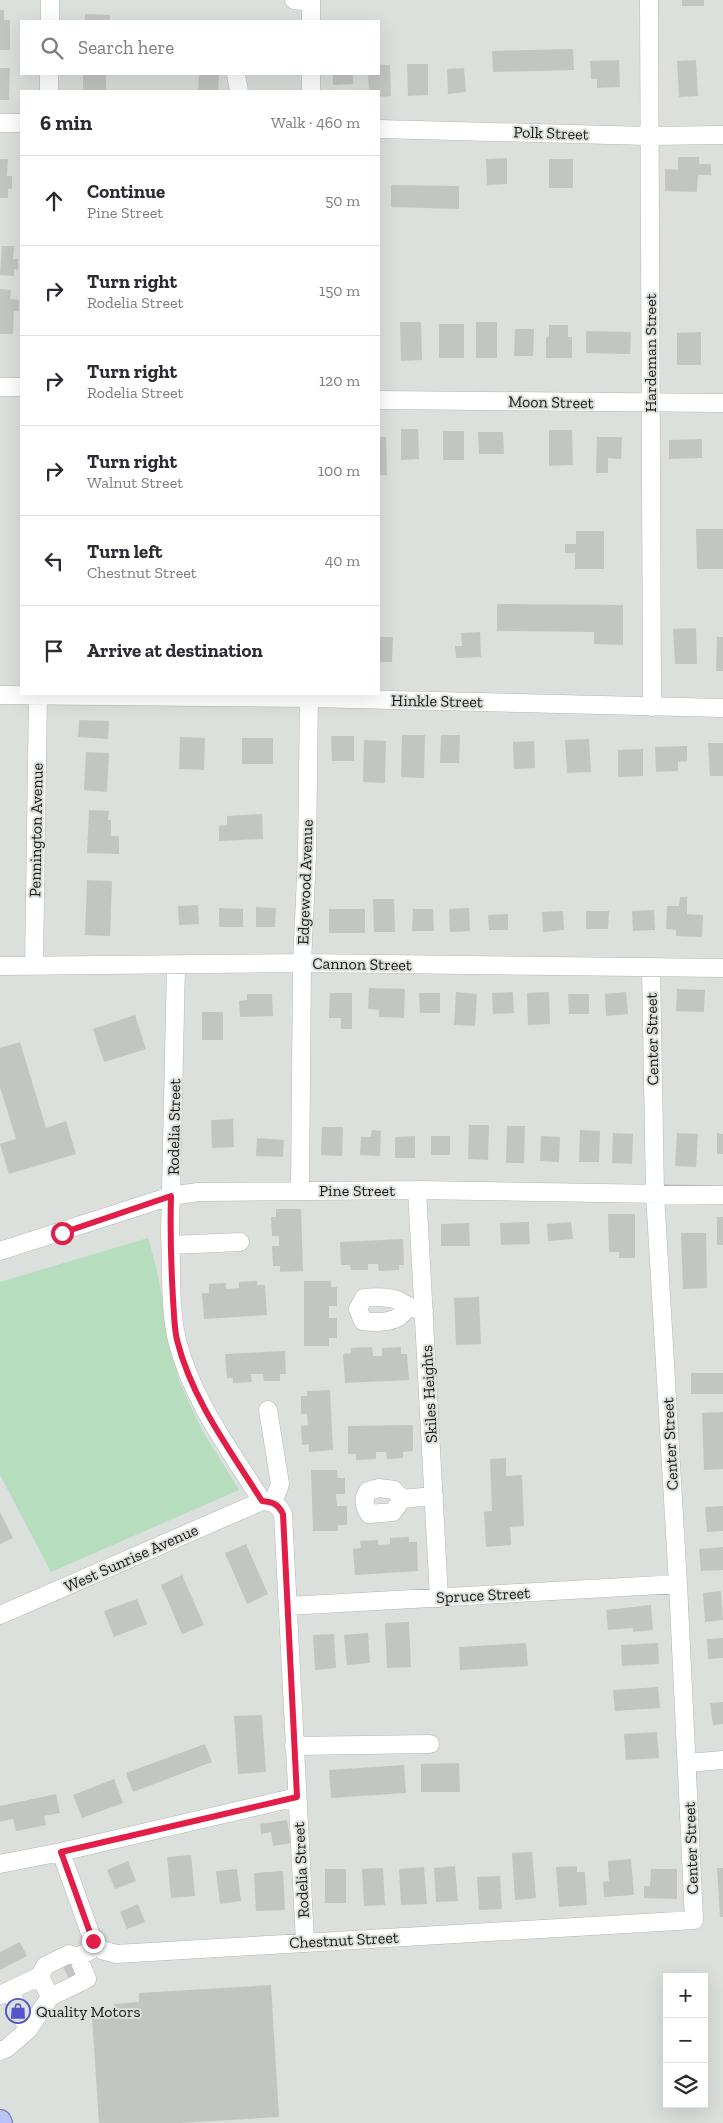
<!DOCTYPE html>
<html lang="en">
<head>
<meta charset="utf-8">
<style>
  :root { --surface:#fff; --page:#f2f2f3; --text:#2b2b33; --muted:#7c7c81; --line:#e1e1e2 }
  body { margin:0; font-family:"Zilla Slab",serif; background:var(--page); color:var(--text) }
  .controls { position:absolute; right:15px; bottom:15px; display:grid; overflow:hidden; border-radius:0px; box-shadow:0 5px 20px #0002 }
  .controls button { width:45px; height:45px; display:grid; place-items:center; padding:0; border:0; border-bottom:1px solid var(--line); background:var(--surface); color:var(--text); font:25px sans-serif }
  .stop { position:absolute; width:15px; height:15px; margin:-11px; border:4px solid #e11d48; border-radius:50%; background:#fff }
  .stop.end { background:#e11d48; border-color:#fff; box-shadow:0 1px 5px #0008 }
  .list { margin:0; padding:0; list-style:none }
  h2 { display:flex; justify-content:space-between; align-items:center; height:65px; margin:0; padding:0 20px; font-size:21px }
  h2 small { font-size:16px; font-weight:400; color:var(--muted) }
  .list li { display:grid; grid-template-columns:32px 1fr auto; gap:15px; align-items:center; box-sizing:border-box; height:90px; padding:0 20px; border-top:1px solid var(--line) }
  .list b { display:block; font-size:19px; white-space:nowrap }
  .list p { margin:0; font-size:16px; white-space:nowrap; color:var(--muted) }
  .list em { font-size:16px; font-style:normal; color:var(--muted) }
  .icon { flex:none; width:28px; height:28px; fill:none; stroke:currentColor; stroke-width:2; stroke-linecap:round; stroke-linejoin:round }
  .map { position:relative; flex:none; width:723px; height:2123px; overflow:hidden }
  .search { position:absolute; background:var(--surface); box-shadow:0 5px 20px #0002; left:20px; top:20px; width:360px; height:55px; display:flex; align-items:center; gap:12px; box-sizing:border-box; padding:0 18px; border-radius:0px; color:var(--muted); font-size:19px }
  .panel { position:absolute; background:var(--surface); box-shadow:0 5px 20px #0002; left:20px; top:90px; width:360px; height:605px; border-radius:0px }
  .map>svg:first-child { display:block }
  .green { fill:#b6ddbe }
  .building { fill:#c2c5c2 }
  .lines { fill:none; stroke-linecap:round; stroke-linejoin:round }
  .minor-casing { stroke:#b3b7b4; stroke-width:19 }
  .major-casing { stroke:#646ca4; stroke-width:24 }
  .minor { stroke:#fff; stroke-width:18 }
  .major { stroke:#bbc2f6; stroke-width:22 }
  .route { stroke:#e11d48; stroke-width:6 }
  .labels { text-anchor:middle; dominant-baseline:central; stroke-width:4; stroke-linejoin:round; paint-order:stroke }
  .street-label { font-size:16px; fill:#171817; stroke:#dce0dc }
  .poi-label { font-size:16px; fill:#171817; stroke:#dce0dc; text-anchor:start }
</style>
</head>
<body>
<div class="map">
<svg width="723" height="2123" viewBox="0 0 723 2123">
  <rect width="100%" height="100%" fill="#dce0dc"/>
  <path class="green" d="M148,1238L156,1266L179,1381L202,1430L239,1490L51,1572L0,1475V1282Z"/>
  <path class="building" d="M682,0H704V6H682Z
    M0,10H4V20H10V50H0Z
    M85,14L110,15V21H85Z
    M573,49L574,70L493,72L492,51Z
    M619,60L620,87L597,88V79H591L590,61Z
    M696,60L698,96L679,97L677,61Z
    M407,64H428V95L408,96Z
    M379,65H390L391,96L379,97V91H369L368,74H379Z
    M0,68H10L9,100H0Z
    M464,68L466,92L448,94L447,69Z
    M83,74H106V91H83Z
    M199,74H219L218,91H198Z
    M333,74H353V84L333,85Z
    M678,157H699V164H711V175H698L697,192L665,191V169L678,170Z
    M507,158V184L487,185L486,159Z
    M0,159H8L7,176H12V189H8V198H0Z
    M549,159H573V188H549Z
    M391,185L459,186V209L391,207Z
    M2,246H14L13,259H18V270L14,269V276L0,275Z
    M0,289L11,290L10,299L19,300V311H14L13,334H0Z
    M400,322H421L422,360L401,361Z
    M476,322H497V358H476Z
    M439,324H464V358H439Z
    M549,325H568V337H572V358H546V337L549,336Z
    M515,329H534L533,356H514Z
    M586,331L631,332L630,354L586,353Z
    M701,332V365H677V333Z
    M401,429H418L419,459L401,460Z
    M549,430H572L573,465L549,466Z
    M443,431H464V460H443Z
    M478,432H503L504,454H479Z
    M379,437H386L387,475H379Z
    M597,437H622L621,459L608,458V473H596Z
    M702,439V458L669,459V440Z
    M696,529H723V569H697Z
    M576,531H604V569H575V553H565V544H576Z
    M497,604L623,605V645L594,644V632L497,631Z
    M696,628L697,664H675L673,629Z
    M480,632L481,657L456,658L455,646H462L461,633Z
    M379,637H393L392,662H379Z
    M717,637H723V671H716Z
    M79,720L109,721L108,739L78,737Z
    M402,735H425L424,778L401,777Z
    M441,735H460L459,763H440Z
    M331,736H354V761H332Z
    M180,737L205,738L204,770L179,769Z
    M242,738H273V764H242Z
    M589,739L591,772L567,773L565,740Z
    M364,740L386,741L385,783L363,782Z
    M534,741L535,768L514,769L513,742Z
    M708,743H723V776H710Z
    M687,746V761L678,762V771L656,772L655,747Z
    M643,749V776L618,777V750Z
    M86,752L109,753L107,792L84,790Z
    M89,810L109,811L108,820H111V836H119V854L87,853Z
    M262,814L263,839L219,841V826L227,825V816Z
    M87,880L112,881L110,936L85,935Z
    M680,897H687V914L703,915L702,937L676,936V930L666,929L667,906H679Z
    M373,899H394L395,932H374Z
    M198,905L199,924L179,925L178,906Z
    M256,907L276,908L275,927H256Z
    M219,908L243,909V927H219Z
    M469,908L470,931L450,932L449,909Z
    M329,909H365V933H329Z
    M413,909H433L434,931H412Z
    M654,910L655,930L633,931L632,911Z
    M563,911L564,930L543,932L542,912Z
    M586,911H609L608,929H586Z
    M508,914V930H489L488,915Z
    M369,988L405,989L404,1018L379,1017V1010L368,1009Z
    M677,989L705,990L704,1012L676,1011Z
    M456,992L477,994L475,1026L454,1025Z
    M513,992L514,1013L493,1014L492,993Z
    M549,992L550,1024L528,1025L527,993Z
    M626,992L628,1014L606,1016L605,994Z
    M330,993H352V1029H341V1018H329Z
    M419,993H440V1013H420Z
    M247,994H272L273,1016L240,1017L239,1001L247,1000Z
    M568,994H589V1014H569Z
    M202,1012H223V1040H202Z
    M135,1015L146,1049L104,1062L93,1029Z
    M20,1042L46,1128L66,1121L76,1154L9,1174L0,1144L16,1139L0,1087V1048Z
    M233,1119L234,1147L212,1148L211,1120Z
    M469,1125H489L488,1160L468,1159Z
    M507,1126H525L524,1163H506Z
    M322,1127H343L342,1156L321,1155Z
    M372,1130L381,1131L380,1156L360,1155L361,1137H371Z
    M580,1130L600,1131L599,1162H579Z
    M613,1133L633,1134L632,1164L612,1163Z
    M677,1133L698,1134L696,1167L675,1166Z
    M717,1133L723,1134V1154H717Z
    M415,1136V1158H395V1137Z
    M431,1136H450V1155H431Z
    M541,1136L560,1137L559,1162L540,1161Z
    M257,1138L284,1140L283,1157L256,1156Z
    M276,1209H301L303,1271L280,1272V1266H273L272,1246H279V1236H272L271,1217H276Z
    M608,1214H635V1258H619V1252H609Z
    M717,1217H723V1245H717Z
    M529,1222L530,1244L501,1245L500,1223Z
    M571,1222L573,1239L548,1241L547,1224Z
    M469,1223L470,1246H441V1224Z
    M681,1233H706L707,1288L683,1289Z
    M403,1239L404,1265H399V1270L379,1271L378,1264H368V1270H351L350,1265H341L340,1242Z
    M257,1281V1285H265L267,1315L204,1319L202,1293H209V1284L226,1283V1289L239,1288V1282Z
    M304,1281H331V1287H337V1306H329V1318H337V1338H329V1346H304Z
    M479,1297L481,1344L456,1345L454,1298Z
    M372,1347L373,1356H382V1348L401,1347V1354H407L409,1380L345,1383L343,1354L351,1353V1348Z
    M285,1351L286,1374H280V1381H264L263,1374H251L252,1382L233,1383V1378H227L225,1354Z
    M691,1373H723V1394H691Z
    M330,1390L333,1450L309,1452V1444L302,1445L301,1426L308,1425L307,1414H301V1396H307V1391Z
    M723,1412V1469L704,1470L702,1413Z
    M413,1425V1451L403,1452V1458L387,1459L386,1452H376V1459L356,1460V1454H348V1426Z
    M506,1458V1476L522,1475L524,1526L510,1527L511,1545L486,1547L484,1512L492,1511L490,1459Z
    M311,1470H337L338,1478H345V1494H336L337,1506H347V1525H338V1531H313Z
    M723,1506V1531L707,1532L705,1507Z
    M0,1512L13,1538L0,1544Z
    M409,1537V1542H417L418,1571L355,1575L353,1549L361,1548L360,1541L378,1540V1545L390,1544V1538Z
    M246,1544L268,1594L247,1604L225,1553Z
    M723,1547V1570L701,1571L699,1549Z
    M182,1575L204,1625L182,1634L161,1585Z
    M721,1591L723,1620L705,1622L703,1593Z
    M137,1599L147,1624L114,1637L104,1611Z
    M651,1605L653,1630L633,1632V1628L608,1630L606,1610Z
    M409,1622L411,1667L387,1668L385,1623Z
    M368,1633L370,1663L347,1665L344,1635Z
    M334,1634L336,1668L315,1670L313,1635Z
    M723,1638V1658L708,1659L707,1639Z
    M526,1643L528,1666L460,1670L459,1647Z
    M658,1643L659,1664L622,1666L621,1645Z
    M658,1687L660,1708L615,1711L613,1690Z
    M723,1702V1724L713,1725L710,1703Z
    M262,1715L266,1772L238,1774L234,1716Z
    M657,1732L659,1758L626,1760L624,1734Z
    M205,1744L212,1762L133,1792L126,1773Z
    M459,1763L460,1792H421V1764Z
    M404,1765L406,1793L331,1798L329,1770Z
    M114,1779L123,1803L82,1818L73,1795Z
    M56,1794L60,1813L44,1816L46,1825L16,1831L13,1819L0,1822V1806Z
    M287,1820L291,1843L273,1846L271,1832L261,1834L260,1824Z
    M532,1852L536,1898L515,1900L512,1853Z
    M191,1855L195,1896L171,1898L167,1857Z
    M631,1859L634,1895L604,1897L603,1882L609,1881L608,1861Z
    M128,1861L136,1881L115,1889L107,1870Z
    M455,1866L458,1901L436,1902L434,1868Z
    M577,1866V1872H585L587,1905L559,1907L556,1867Z
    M424,1867L427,1904L401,1905L399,1869Z
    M383,1868L385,1905L364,1906L362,1869Z
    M717,1868H723V1917H720Z
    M237,1869L241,1901L220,1904L216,1871Z
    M325,1869H346V1903H325Z
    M651,1869H677V1899L644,1898V1886H650Z
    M283,1871L285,1910L256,1911L254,1873Z
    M500,1876L502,1909L479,1910L477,1877Z
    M138,1904L145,1922L127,1929L120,1912Z
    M20,1942L27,1956L0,1970V1952Z
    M69,1959L78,1978L70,1981L61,1963Z
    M271,1985L279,2117L180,2123H99L92,2017L115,2016L114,2004L139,2002V1993Z"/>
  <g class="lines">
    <defs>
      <path id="minor" d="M294,0L311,2
        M311,0V21
        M649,0L652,707
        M50,21V0
        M236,74L239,91
        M311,74V91
        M49,91V74
        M0,123H21
        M379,129L648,136L723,135
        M0,387H21
        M379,400L723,403
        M0,695L309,698L723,708
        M176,965L170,1234C172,1268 169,1306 177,1340C192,1400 230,1450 262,1501C273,1502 278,1504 283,1514L305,1942
        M0,966L302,963L723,968
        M34,966L38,694
        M300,1190L302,963L307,855L309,694
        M417,1190L439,1598
        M171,1245L240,1242
        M0,1251L171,1196L198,1192L417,1190L723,1195
        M407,1307C400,1323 378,1323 363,1321L358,1309L364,1298C375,1297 391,1296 401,1302C411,1308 412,1308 424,1311
        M268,1410L280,1484L273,1502
        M402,1499L394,1490L379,1488L368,1491C363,1498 364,1506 369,1514L393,1512L402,1499L434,1496
        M288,1606L678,1584
        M0,1615L262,1501
        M294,1746L430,1744
        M687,1763L723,1760
        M61,1852L93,1941L102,1950L116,1954L694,1920L678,1584L655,1194L651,967
        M0,1864L61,1852L297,1797
        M10,1991L28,2030
        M0,1995L40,1976
        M50,1997L40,1976L45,1966L69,1954L78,1957
        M0,2051L7,2048L28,2030L50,1997L87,1979L78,1957L98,1946"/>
      <path id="major" d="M0,2121L1,2123"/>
    </defs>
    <use href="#minor" class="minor-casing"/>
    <use href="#major" class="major-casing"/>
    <use href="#minor" class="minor"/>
    <use href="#major" class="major"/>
  </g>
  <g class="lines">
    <path class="route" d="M62,1233L171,1196C170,1230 171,1264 173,1299C174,1312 174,1327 177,1340C192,1400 230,1450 262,1501C273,1502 278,1504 283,1514L297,1797L61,1852L93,1941"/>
  </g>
  <defs>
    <symbol id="shop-ring" viewBox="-11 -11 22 22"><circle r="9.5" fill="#dce0dc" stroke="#5255cc" stroke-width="1.5"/><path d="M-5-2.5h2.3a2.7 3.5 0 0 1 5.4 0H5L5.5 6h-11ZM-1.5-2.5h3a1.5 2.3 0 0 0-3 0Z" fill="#5255cc"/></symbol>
  </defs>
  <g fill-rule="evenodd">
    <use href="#shop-ring" x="4" y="1997" width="28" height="28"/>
  </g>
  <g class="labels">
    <g class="street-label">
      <text transform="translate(551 133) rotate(2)">Polk Street</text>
      <text transform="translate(650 353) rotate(-90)">Hardeman Street</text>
      <text transform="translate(551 402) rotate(1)">Moon Street</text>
      <text transform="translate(437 701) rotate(1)">Hinkle Street</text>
      <text transform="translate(36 830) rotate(-89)">Pennington Avenue</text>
      <text transform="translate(305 882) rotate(-88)">Edgewood Avenue</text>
      <text transform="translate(362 964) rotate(1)">Cannon Street</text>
      <text transform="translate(652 1039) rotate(-91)">Center Street</text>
      <text transform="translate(174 1127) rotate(-89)">Rodelia Street</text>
      <text x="357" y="1190">Pine Street</text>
      <text transform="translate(429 1394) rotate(-93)">Skiles Heights</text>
      <text transform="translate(670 1444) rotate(-93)">Center Street</text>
      <text transform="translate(131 1558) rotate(-24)">West Sunrise Avenue</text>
      <text transform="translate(483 1595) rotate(-3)">Spruce Street</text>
      <text transform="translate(691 1848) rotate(-92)">Center Street</text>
      <text transform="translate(301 1870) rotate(-93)">Rodelia Street</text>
      <text transform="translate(344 1940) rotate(-3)">Chestnut Street</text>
    </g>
    <g class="poi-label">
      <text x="36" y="2011">Quality Motors</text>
    </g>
  </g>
</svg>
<div class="controls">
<button>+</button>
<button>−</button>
<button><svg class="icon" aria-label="layers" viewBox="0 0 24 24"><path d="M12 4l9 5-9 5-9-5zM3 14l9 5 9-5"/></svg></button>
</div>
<div class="stop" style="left:62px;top:1233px"></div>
<div class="stop end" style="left:93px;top:1941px"></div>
<div class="search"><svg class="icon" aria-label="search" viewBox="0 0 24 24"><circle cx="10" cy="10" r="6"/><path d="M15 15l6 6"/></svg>Search here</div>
<section class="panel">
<h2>6 min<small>Walk · 460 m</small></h2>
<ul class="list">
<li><svg class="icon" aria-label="ahead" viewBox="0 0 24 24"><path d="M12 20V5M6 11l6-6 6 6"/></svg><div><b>Continue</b><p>Pine Street</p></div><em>50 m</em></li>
<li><svg class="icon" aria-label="right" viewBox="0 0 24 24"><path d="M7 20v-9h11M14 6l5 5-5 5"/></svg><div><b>Turn right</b><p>Rodelia Street</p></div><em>150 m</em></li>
<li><svg class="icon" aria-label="right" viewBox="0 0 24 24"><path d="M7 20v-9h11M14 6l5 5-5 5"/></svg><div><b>Turn right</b><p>Rodelia Street</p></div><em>120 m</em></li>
<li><svg class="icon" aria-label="right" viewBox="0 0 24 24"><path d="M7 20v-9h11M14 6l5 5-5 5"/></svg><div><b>Turn right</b><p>Walnut Street</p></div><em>100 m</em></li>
<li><svg class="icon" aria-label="left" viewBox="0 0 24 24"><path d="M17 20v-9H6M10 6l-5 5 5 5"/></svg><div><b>Turn left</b><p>Chestnut Street</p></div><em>40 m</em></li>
<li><svg class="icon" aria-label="arrive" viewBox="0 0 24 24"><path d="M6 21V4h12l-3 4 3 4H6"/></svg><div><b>Arrive at destination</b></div></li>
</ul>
</section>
</div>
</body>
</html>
